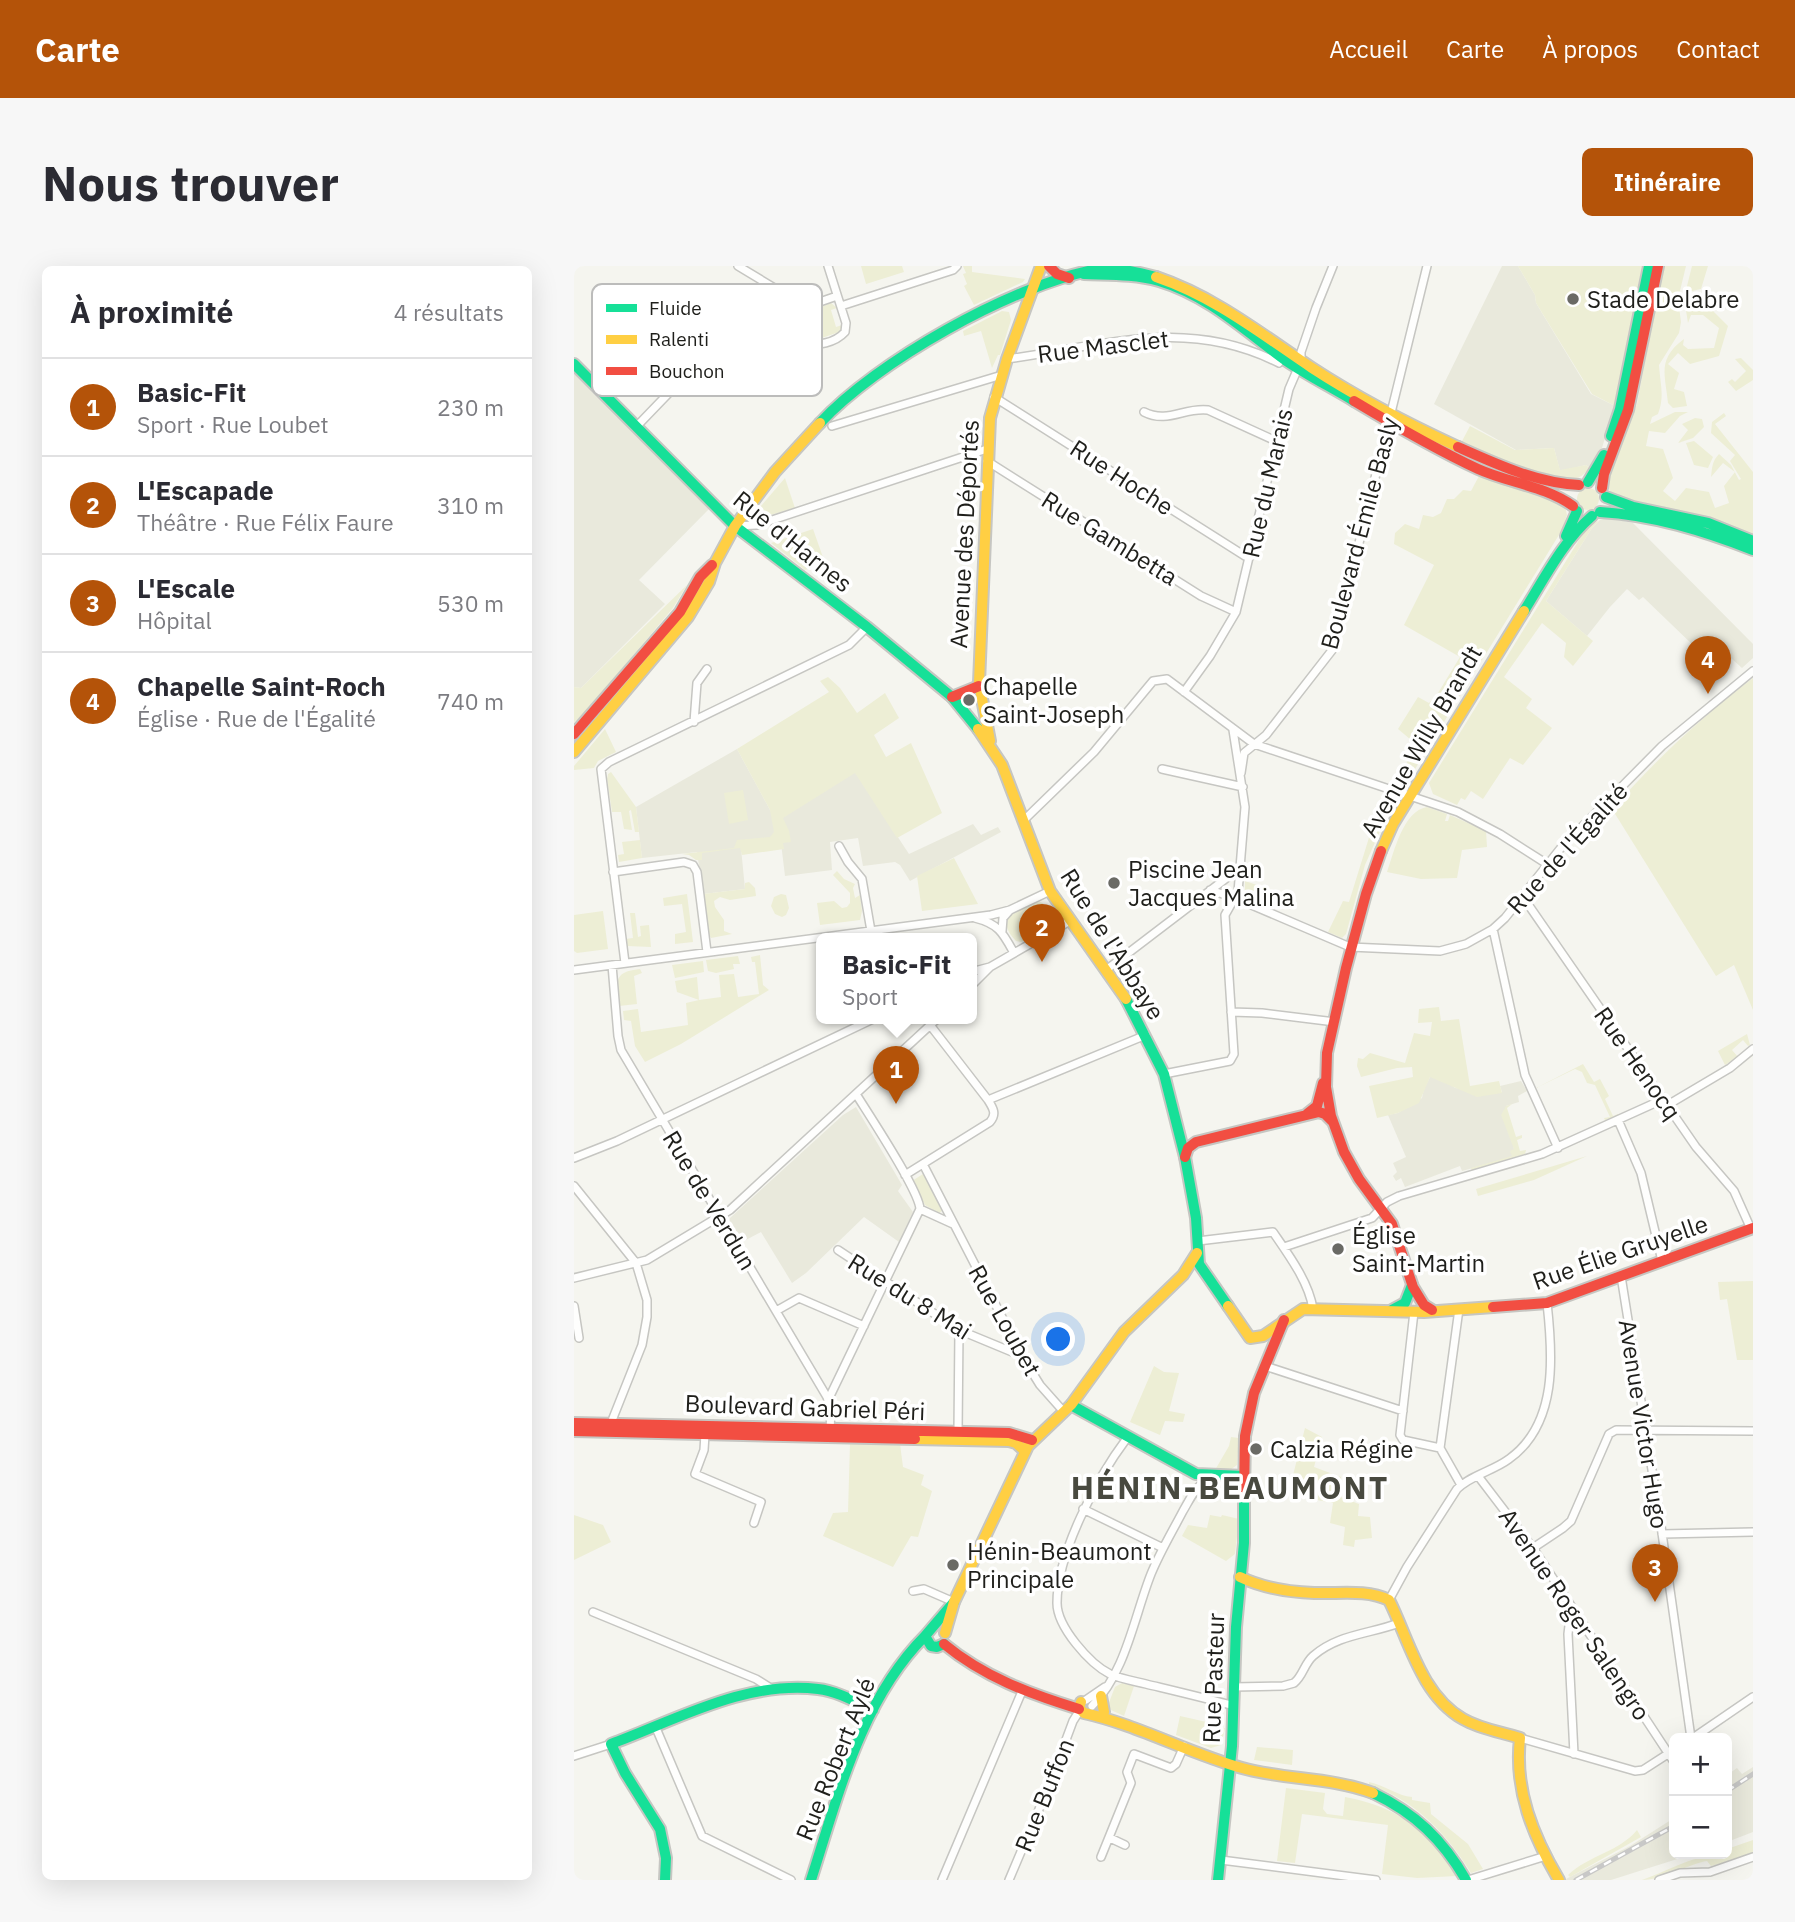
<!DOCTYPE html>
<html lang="fr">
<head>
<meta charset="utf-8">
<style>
  :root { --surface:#fff; --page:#f7f7f7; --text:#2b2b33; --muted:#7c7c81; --line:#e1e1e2; --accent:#b45309 }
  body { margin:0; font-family:"IBM Plex Sans",sans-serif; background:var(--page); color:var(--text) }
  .controls { position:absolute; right:21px; bottom:21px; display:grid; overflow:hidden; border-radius:10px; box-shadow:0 7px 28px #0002 }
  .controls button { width:63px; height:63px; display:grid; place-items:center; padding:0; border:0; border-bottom:2px solid var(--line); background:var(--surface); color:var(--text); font:35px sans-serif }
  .you { position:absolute; left:485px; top:1074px; width:24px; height:24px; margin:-18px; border:5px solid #fff; border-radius:50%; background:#1a73e8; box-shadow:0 0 0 10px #1a73e833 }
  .badge { display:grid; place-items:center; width:46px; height:46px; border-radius:50%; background:var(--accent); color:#fff; font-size:23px; font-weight:700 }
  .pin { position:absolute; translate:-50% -58px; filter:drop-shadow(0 2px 4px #0008) }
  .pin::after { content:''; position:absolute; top:37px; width:24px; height:21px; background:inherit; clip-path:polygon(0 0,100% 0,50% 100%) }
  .popup { position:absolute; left:242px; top:667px; width:161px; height:91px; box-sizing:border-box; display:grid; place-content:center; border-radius:10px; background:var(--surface); filter:drop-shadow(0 2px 5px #0005); font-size:23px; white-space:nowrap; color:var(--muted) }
  .popup b { font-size:26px; color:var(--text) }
  .popup::after { content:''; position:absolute; left:50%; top:100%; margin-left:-14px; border:14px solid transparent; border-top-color:var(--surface) }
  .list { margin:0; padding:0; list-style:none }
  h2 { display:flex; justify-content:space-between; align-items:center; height:91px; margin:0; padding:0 28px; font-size:30px }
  h2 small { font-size:23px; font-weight:400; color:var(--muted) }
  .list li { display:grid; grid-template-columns:46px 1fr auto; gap:21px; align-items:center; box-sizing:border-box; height:98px; padding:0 28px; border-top:2px solid var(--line) }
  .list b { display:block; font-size:26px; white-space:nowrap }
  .list p { margin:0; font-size:23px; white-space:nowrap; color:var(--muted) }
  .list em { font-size:23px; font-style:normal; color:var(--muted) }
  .map { position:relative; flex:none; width:1179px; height:1614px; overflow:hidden; border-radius:10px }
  header { display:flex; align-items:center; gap:42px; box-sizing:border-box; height:98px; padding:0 35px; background:var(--accent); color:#fff }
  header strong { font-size:33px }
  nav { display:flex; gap:38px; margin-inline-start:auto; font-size:24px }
  .intro { display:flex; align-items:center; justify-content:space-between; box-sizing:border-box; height:168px; padding:0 42px }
  h1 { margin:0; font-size:49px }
  .button { padding:18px 32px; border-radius:10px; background:var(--accent); color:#fff; font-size:24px; font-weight:700 }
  main { display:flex; gap:42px; padding:0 42px }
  aside { flex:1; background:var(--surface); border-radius:10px; box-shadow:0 7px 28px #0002 }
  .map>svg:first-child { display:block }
  .built { fill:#e9e9dc }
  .green { fill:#edeed5 }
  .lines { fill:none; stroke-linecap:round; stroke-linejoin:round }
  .street-casing { stroke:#c6c6c2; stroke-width:10 }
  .fast-casing { stroke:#c6c6c2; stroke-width:14 }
  .slow-casing { stroke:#c6c6c2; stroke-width:14 }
  .jam-casing { stroke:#c6c6c2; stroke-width:14 }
  .street { stroke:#fefefd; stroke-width:7 }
  .fast { stroke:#16e098; stroke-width:10 }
  .slow { stroke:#ffcf43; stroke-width:10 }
  .jam { stroke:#f24e42; stroke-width:10 }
  .rail-casing { stroke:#c8c8c7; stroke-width:5 }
  .rail { stroke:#fff; stroke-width:2.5; stroke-dasharray:8; stroke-linecap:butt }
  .poi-dot { fill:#6a6a65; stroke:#fff; stroke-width:2.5 }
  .labels { text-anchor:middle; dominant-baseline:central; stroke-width:7; stroke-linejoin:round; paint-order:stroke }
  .poi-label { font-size:24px; fill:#1f1f1b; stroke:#fff; text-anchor:start }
  .street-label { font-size:24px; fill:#1f1f1b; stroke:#fff }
  .district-label { font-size:32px; font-weight:bold; letter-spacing:2px; fill:#48493f; stroke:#fff }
  .key { fill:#fff; stroke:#bcbcbb; stroke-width:2 }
  .key-label { font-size:19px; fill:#1f1f1b }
</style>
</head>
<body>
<header>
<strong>Carte</strong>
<nav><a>Accueil</a><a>Carte</a><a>À propos</a><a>Contact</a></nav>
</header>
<div class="intro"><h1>Nous trouver</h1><a class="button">Itinéraire</a></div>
<main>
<aside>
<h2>À proximité<small>4 résultats</small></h2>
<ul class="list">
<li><span class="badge">1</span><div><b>Basic-Fit</b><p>Sport · Rue Loubet</p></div><em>230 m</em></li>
<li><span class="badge">2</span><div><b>L'Escapade</b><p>Théâtre · Rue Félix Faure</p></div><em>310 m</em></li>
<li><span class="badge">3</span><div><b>L'Escale</b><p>Hôpital</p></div><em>530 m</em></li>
<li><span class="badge">4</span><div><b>Chapelle Saint-Roch</b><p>Église · Rue de l'Égalité</p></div><em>740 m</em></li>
</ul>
</aside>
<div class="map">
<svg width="1179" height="1614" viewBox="0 0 1179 1614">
  <rect width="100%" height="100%" fill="#f5f5ef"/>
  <path class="built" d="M928,0H944L961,29L962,37L1017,128L1041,140L1027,185L1015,202L1012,199L986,205L980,182L942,184L860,138Z
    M0,108L135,243L65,314L91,338L7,422L0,421Z
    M1034,252L1059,257L1179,378V392L1168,402L1137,374L1122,382L1069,331L1065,334L1053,323L1036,341L1013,370L972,335L1018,262L1026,254Z
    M163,483L202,555L281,506L335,588L399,558L407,569L424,561L427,566L336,615L326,599L321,596L289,600L284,572L256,576L258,604L211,610L207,577L167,582L171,623L129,628L123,586L68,592L62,541Z
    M860,803L881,822L928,826L926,820L947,815L953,825L944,830L945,836L932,840L940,883L938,891L888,905L886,900L831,921L827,912L822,915L819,910L823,906L819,897L832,891L814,849L824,847L848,832L850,823Z
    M282,841L321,907L328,919L324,925L339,946L325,976L290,951L232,1007L218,1017L187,966L168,976L156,956V952L269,849Z
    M1179,1501V1566L1153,1576V1509L1163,1502L1168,1508Z
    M1100,1552V1588H1119L1037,1614H990L1056,1580Z"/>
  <path class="green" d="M287,0H328L330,6L292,18Z
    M389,0H398V6L451,13L449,16L400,39L390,20L393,18L389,8L392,7Z
    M944,0H1068L1041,140L1018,128L962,37L961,29Z
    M1089,0H1112L1104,33L1107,56L1105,67L1085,99C1086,117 1091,130 1084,148L1078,151L1076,158L1101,146H1114L1106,150L1091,167L1075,165L1072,180L1089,183L1099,212L1089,225L1101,235L1112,222L1135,226L1141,242L1155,237L1150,220L1161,206L1149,197L1137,211C1138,202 1138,195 1145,188L1157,199L1165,214L1167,213L1156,195L1161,189L1137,167L1138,156L1150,147L1152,150L1141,158L1179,206V271C1152,264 1054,244 1038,228C1034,224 1034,218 1034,213L1063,138Z
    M1118,0H1134L1127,23L1113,26L1116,41L1132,38L1154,60L1145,90L1116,98L1104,87L1094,98L1105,107L1100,123L1110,126L1113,140L1099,142L1094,137C1091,108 1083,93 1110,73L1109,79L1114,83L1140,82L1145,62L1129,49H1117L1114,57L1110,32Z
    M257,37L263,42L257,44L262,61L268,59V65L239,75L235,67H242L248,45L242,43Z
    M428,45L435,46L437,54L426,89H424L418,102L407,65L390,70L389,65Z
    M1167,92L1179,104V114L1162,125L1154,116L1158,113L1161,116L1172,105L1161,93Z
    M1121,152L1128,153L1130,161L1119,172L1104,177L1114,164L1108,158Z
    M896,160L941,184L980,182L986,204L1012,199L1015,202C1012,206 1009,210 1003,212C977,219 912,188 887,177Z
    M1120,175L1139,191L1134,202L1120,199L1112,177Z
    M905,210L980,232L991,240L993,249L988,264L838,508C834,514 829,519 821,517L843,479L824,463L844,431L855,437L864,427L886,391L830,359L860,299L820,278L821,267L831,258L845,263L849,249L859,251L867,247L873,233H880L889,224L897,225Z
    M211,212L221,242L182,253L180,248Z
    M1003 233a11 11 0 1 1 22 0a11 11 0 1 1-22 0Z
    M1026,254L1018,262L972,335L1019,375L999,400L990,391L992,377L968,357L930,411L958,433L952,442L978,462L949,499L936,492L909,533L897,525L891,534L887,532L883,539L859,528L855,517L1013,261Z
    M239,263L251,297L231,304L197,277Z
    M113,319L99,342L9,449L0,456V421L7,422Z
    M254,411L266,422L283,447L311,427L325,452L300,469L312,491L337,477L368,547L323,572L281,507L209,552L215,565L217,576L209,577L210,583L168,589L166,582L128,587V594H122L115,589L108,588L160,582L163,574L196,571L200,566L196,544L163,483L255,426L246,415Z
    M1179,412V744L1160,699L1142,710L1038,543C1081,495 1127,451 1179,412Z
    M31,463L42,486L24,495L20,502L0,504V500Z
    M37,506L62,541L65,566H61L57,544L55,545L58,564L50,563L47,546H38L33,513L34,508Z
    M169,524L174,554L155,558L150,527Z
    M811,530L816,540L814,547L791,599L772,668L768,672L754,666L769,635L775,636L807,533L810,534Z
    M853,541L873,548L871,555H874L876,549L912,565L913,581L888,584L883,612L847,613L813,606C820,586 829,545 853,541Z
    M66,574L68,592L45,596L44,589L50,588L48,576Z
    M380,592L404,638L348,645L343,610Z
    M263,605L270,613L281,618L279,622L281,632L286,629L288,645L286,654L246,659L243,637L260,635L268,642L273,641L276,637V627L259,609Z
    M671,615L692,622L689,639L671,629Z
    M175,616L181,622L182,630L156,634L146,631L140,635L141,641L150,654V665L158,668L137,672L134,667L129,628L171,623V617Z
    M113,628L119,676L101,678V668L112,666L108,638L90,640L89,632Z
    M207,628L212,629L215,642L212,649L208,651L201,648L197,640L200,631Z
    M464,635C472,637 480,649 480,657L447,676L442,675C435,668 428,657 436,649Z
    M29,645L34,683L3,687L0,685V649Z
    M56,647H61L64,671L67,670L66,660L75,659L77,681L53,680L51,673L59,672Z
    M186,689L189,719L195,724L107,778L71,796L61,780L57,755L50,754L49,745L64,743L67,766L114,759L112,737L125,734L103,726L101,715L123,711L125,734L147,731L145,709L160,708L164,731L185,728L181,696H178L177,691Z
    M164,690L166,698H159L160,703L142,707L134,705L132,694Z
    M129,695L130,706L101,712L98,699Z
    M66,703L68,707L60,710L63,738L45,740C43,716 38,706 66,703Z
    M865,741L867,755L885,753L896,820L925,815L928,827L903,831L856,811L845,837L824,847L803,852L795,820L839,811L838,801L823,802L787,811L783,800L784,792L789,793L796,787L831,797L840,767L856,770L858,756L844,757L845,743Z
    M1173,768L1176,779L1174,780L1169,774L1158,784L1164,791L1151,799L1144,785Z
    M1009,798L1020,816L1026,813L1035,830L1031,833L1039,850L1044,848V851L1031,854L1030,852L1036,851L1021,819L1013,817L1008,806L1001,803L962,822Z
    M938,838L933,842L942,871L948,869V872L943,874L946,885L952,884L951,888L898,905L897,902L938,890L936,885L940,883L927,849L932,840Z
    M1013,890L960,914L904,930L902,923Z
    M349,908L368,945L365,947L351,939L338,915Z
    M1179,1015V1094H1163L1153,1033L1146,1034L1144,1016Z
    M580,1100L590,1106L605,1107L595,1145L611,1148L609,1156L591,1155L586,1169L556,1156Z
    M731,1162L748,1171L740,1201L767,1211L764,1230L785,1238L784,1250L796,1251L798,1272L781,1274L780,1281L769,1279L771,1261L756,1257L759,1237L722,1230L723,1221L717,1217Z
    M657,1171L665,1172L663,1199L656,1204H641L655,1180Z
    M276,1178H326L329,1201L350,1209L347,1219L358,1225L344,1271L337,1270L319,1301L249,1270L259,1247L274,1246Z
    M0,1249L29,1259L37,1276L0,1294Z
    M636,1249L647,1251L648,1249L665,1253L661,1288L652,1295L608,1270L614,1259L633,1262Z
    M548,1417L560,1420L550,1450L537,1444L534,1439L541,1421Z
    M606,1450L637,1457V1461L651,1462L647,1479L637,1482L602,1469Z
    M683,1481L719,1484L718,1499L680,1494Z
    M795,1516C810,1519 824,1530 838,1531V1534L856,1537L857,1548L894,1578L909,1603L897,1607C873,1568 840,1533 795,1519Z
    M712,1522L751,1527L749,1543L753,1548L769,1550L771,1531C826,1541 853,1565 883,1610L843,1612L808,1608L814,1559L728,1548L721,1597L703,1595Z
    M1063,1564L1067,1571L996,1611L994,1609C1015,1589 1045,1586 1063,1564Z
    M1179,1574V1588L1137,1600L1133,1595C1111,1599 1090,1614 1068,1614C1096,1604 1121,1588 1153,1588V1583Z"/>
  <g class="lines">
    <defs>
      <path id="street" d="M164,0L227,38L237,39L263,30
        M237,39L231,75C242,82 262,76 271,66L272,57L254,0
        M267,40L379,4L383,0
        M433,93C529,80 612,50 705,97
        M420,131L671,290L676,291
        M570,146C594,158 610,141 634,144L702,175
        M63,160L117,104
        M258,160L428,109
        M413,195L627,330L662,346
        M161,260L183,259L413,183
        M610,426L636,390L662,346L715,123L727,95V86L742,42L759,0
        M120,456L123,417L133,403
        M588,503L669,521
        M667,507L670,487L692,469L759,383L853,0
        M450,554L520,486L579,415L593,413L680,478L884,546L926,568L973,598
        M265,580L274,596L288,613L297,665
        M39,606L110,596L119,599L123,606L133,686
        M636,624L661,632L776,681L866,685L892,678L919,663L931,652L986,583L1088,480L1179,405
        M949,631L1122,881L1160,925L1177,963
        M401,652C425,658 429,667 440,687
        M919,663L951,809L984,882
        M428,665L429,652L436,644
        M51,697L27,503L35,496L275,379L293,361
        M38,699L44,770L47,784L253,1131L257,1144L256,1164
        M0,704L417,649L436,644L476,625
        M532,704L667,601
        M397,706L416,701L496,655
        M397,720L416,701
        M657,746L688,747L761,756
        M590,808L656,795L660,788L651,649L664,626L671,541L659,464
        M282,828C295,849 345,924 346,943
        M414,834L572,769
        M1044,854L1067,907L1088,995
        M0,892L43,875L301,752
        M349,898L448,1090L466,1119L490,1146
        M331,909L416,856C423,848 419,842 414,834L356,759
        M0,920L62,997L73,1034V1051L68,1079L37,1157
        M346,943L379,958
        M624,975L699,966C714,988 735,1016 739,1043
        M710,981L798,952L813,936L825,930L968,888L1081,837H1097L1156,802L1179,783
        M264,984L385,1064L448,1090
        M1047,1010L1087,1260L1117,1472
        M0,1012L73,994L156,944L364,752
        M0,1040L5,1072
        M885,1043L866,1182L887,1219
        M202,1045L225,1032L290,1060
        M840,1046L826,1169L829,1174L866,1182
        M691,1100L829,1145
        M253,1131L257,1128L346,943
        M384,1166L385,1064
        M131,1168L130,1184L121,1208L187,1236L180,1257
        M553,1172C523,1212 483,1287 483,1337C483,1361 516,1398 536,1408C547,1413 560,1415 572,1418C601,1425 631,1432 660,1440
        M904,1210L959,1282L1100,1496
        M509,1243L589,1282
        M1088,1268L1179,1266
        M959,1282L989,1262L997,1255L1035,1168L1042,1164L1179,1165
        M339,1325L350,1323L380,1336
        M815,1334L833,1301L883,1223C897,1209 919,1205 935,1193C984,1158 979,1090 973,1037
        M997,1343L994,1368L1000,1488
        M19,1346L182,1413L198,1423
        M660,1421L709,1420L720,1417C729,1410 730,1398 739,1390C764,1368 796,1368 825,1357
        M512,1434L531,1421
        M518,1440C552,1406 560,1351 577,1308C586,1286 598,1266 609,1245C615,1235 621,1221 631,1216L633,1210
        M82,1462L128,1570L217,1614
        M946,1472L1061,1505L1069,1504L1100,1484
        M1119,1472L1179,1431
        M0,1490L37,1478
        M536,1572L551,1579
        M527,1591L557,1517L553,1506L560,1488L597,1502L602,1498L610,1480
        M647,1594L802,1614
        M368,1614L449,1423
        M435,1614L474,1522L499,1455L506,1444
        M894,1614L972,1590
        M1085,1614L1106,1607L1136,1606L1179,1591"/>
      <path id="fast" d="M510,8C535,9 560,8 585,15C635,30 670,64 711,94C733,109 757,121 780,135
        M0,98L161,260L293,361L378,431L404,463
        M246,157C302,96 437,20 519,4C538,0 563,6 582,11
        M1037,170L1046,143L1075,0
        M1014,216L1030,189
        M1032,231L1059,241L1134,257L1179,275
        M1026,246C1079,249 1130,265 1179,284
        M992,270L1003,245
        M950,345C970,313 989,275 1018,250
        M552,733L590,808L611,891L622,952L625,998L654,1040
        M818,1044L831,1037L838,1019
        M497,1139L622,1208L670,1210
        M370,1378L363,1381L357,1380L351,1370L380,1336
        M799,1527C841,1547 869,1574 892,1614
        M91,1614L92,1592L86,1563L51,1507L37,1478C102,1454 172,1414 244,1423C263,1425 282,1436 299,1444
        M237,1614C264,1530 287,1434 351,1370
        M644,1614L658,1480L662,1361L670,1277V1230"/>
      <path id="slow" d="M582,11C641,31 687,68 738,102C784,132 834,158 884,181
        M404,463L428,499L476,625L552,733
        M416,475L405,417L416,152L433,93L467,0
        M0,486L114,351L135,316L141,297L161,260L201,206L246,157
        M807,585L819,558L950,345
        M654,1040L676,1072L689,1070L729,1043L850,1046L919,1041
        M341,1173L435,1175L442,1177L451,1185
        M666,1311C689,1322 714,1326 740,1327C765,1328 792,1323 815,1334C835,1374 847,1429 889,1453C906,1463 927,1466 946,1472C940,1524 959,1570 985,1614
        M371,1367L380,1336L454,1180L497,1139L550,1066L609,1009L623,987
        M527,1430L530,1446
        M507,1436L505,1442L510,1447C564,1459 614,1487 668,1502C711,1514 757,1511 799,1527"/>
      <path id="jam" d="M475,0L483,8L495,12
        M780,135C820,159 861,183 904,203C935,217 971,220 999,240
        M884,181C922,198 963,217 1005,219
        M1028,222L1030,208L1054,144L1084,0
        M378,431L405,420
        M0,468L106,346L126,311L138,299
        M807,585L792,628L772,702L753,787L752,821L757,850L770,886L785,913L818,958L839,1021L850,1039L858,1044
        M733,848L743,840L749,817
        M611,891L614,882L622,876L745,846L751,848L759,856
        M919,1041L973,1037L1179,962
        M0,1157L435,1167L458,1174
        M0,1165L341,1173
        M670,1230L671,1170L680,1127L710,1054
        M370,1378C410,1411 456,1428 505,1443"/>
    </defs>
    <use href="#street" class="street-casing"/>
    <use href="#fast" class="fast-casing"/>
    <use href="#slow" class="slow-casing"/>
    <use href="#jam" class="jam-casing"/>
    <use href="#street" class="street"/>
    <use href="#fast" class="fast"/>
    <use href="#slow" class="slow"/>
    <use href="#jam" class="jam"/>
    <defs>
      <path id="rail" d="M1153,1525L1179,1508
        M1002,1614L1100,1560"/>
    </defs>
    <use href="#rail" class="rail-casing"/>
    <use href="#rail" class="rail"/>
  </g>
  <g class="poi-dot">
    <circle cx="999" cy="33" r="7"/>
    <circle cx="395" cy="434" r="7"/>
    <circle cx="540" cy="617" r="7"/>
    <circle cx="764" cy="983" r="7"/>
    <circle cx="682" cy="1183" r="7"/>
    <circle cx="379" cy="1299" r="7"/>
  </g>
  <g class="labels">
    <g class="poi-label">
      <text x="1013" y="33">Stade Delabre</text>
      <text x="409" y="420">Chapelle<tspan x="409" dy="28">Saint-Joseph</tspan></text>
      <text x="554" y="603">Piscine Jean<tspan x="554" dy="28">Jacques Malina</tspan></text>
      <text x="778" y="969">Église<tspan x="778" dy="28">Saint-Martin</tspan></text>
      <text x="696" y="1183">Calzia Régine</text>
      <text x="393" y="1285">Hénin-Beaumont<tspan x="393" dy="28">Principale</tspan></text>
    </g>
    <g class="street-label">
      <text transform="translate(529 80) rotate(-7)">Rue Masclet</text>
      <text transform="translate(548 211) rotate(33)">Rue Hoche</text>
      <text transform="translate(693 217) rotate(-77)">Rue du Marais</text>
      <text transform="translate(785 267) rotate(-75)">Boulevard Émile Basly</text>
      <text transform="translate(390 268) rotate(-87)">Avenue des Déportés</text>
      <text transform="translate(536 272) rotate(32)">Rue Gambetta</text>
      <text transform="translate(219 275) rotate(39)">Rue d'Harnes</text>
      <text transform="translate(847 475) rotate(-60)">Avenue Willy Brandt</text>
      <text transform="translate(993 582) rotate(-48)">Rue de l'Égalité</text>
      <text transform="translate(539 678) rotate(58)">Rue de l'Abbaye</text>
      <text transform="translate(1064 797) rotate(55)">Rue Henocq</text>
      <text transform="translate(136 934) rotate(59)">Rue de Verdun</text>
      <text transform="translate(1046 986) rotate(-19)">Rue Élie Gruyelle</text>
      <text transform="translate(336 1030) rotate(32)">Rue du 8 Mai</text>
      <text transform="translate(431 1054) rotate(61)">Rue Loubet</text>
      <text transform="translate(231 1141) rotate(2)">Boulevard Gabriel Péri</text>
      <text transform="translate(1070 1158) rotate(81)">Avenue Victor Hugo</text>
      <text transform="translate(1001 1348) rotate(56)">Avenue Roger Salengro</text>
      <text transform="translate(639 1412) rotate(-88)">Rue Pasteur</text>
      <text transform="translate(261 1493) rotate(-68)">Rue Robert Aylé</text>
      <text transform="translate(470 1529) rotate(-68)">Rue Buffon</text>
    </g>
    <g class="district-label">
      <text x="656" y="1221">HÉNIN-BEAUMONT</text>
    </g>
  </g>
  <rect x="18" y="18" width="230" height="112" rx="10" class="key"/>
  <rect x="32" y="38" width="31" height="8" fill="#16e098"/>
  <rect x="32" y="69" width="31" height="9" fill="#ffcf43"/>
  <rect x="32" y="101" width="31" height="8" fill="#f24e42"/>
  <g class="key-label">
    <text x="75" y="49">Fluide</text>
    <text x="75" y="80">Ralenti</text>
    <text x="75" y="112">Bouchon</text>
  </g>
</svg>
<div class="controls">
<button>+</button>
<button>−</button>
</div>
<div class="you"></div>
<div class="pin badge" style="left:322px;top:838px">1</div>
<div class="popup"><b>Basic-Fit</b>Sport</div>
<div class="pin badge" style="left:468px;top:696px">2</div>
<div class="pin badge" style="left:1081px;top:1336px">3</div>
<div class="pin badge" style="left:1134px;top:428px">4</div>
</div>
</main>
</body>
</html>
